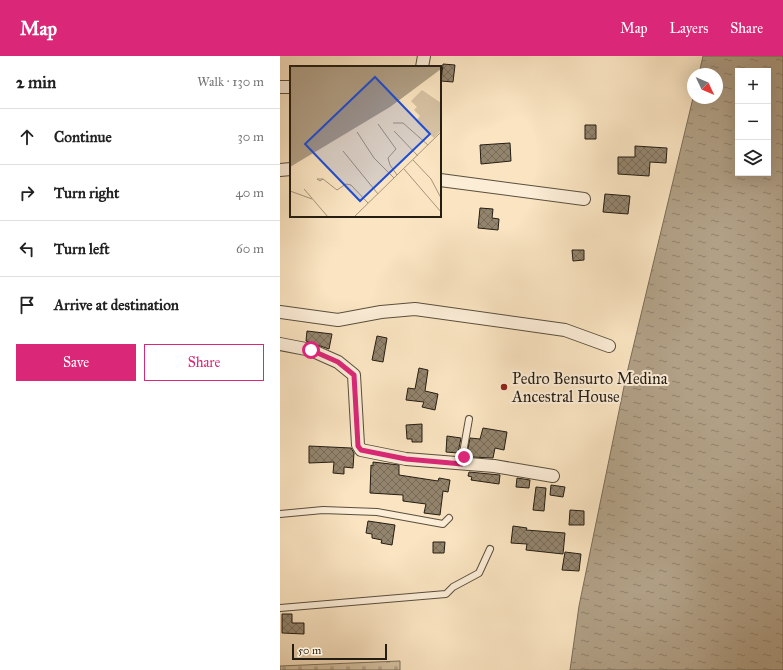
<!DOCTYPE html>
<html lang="en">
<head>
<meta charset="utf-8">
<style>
  :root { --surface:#fff; --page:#f2f2f2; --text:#222; --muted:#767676; --line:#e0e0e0; --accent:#db2777 }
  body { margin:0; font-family:"IM FELL Great Primer",serif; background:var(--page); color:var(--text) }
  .controls { position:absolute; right:12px; top:12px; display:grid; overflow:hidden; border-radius:0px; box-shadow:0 4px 16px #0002 }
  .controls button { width:36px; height:36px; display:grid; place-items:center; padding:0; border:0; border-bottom:1px solid var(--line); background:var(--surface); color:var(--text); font:20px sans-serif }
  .compass { position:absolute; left:407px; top:12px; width:36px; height:36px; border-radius:50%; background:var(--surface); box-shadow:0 4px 16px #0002; rotate:134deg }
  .scale { position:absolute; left:12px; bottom:10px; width:95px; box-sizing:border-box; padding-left:4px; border:2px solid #241d13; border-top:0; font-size:11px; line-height:14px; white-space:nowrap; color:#241d13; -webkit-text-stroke:3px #fcedd7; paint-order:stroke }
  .stop { position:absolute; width:12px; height:12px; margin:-9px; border:3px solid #db2777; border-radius:50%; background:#fff }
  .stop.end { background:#db2777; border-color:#fff; box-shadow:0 1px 4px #0008 }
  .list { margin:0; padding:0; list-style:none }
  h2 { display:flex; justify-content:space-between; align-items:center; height:52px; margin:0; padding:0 16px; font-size:17px }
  h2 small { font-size:13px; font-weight:400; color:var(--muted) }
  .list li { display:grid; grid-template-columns:26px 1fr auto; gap:12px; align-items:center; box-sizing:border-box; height:56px; padding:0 16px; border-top:1px solid var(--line) }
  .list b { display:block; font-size:15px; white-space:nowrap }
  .list em { font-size:13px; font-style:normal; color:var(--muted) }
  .actions { display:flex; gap:8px; padding:12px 16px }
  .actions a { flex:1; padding:9px 0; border:1px solid var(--accent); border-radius:0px; text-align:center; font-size:14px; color:var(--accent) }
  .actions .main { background:var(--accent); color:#fff }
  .icon { flex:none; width:22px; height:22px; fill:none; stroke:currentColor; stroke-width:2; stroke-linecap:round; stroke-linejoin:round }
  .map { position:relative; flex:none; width:503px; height:614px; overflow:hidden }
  header { display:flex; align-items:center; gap:24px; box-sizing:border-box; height:56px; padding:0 20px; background:var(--accent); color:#fff }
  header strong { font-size:19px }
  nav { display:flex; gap:22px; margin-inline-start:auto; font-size:14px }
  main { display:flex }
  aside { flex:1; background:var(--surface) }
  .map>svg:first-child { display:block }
  .cemetery { fill:url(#cemetery-stones); stroke:#7d705b }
  .water { fill:url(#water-ripples); stroke:#796c58; fill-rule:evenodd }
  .building { fill:url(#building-cross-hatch); stroke:#241d13 }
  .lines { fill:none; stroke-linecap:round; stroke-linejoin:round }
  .service-casing { stroke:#5a4f3e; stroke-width:8 }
  .minor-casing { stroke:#5a4f3e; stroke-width:14 }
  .service { stroke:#fcedd7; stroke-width:6 }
  .minor { stroke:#fcedd7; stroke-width:12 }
  .route { stroke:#db2777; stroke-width:5 }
  .poi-dot { fill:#8f2418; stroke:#fcedd7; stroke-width:1.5 }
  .labels { text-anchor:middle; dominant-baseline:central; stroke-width:4; stroke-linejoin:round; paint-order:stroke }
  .poi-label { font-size:16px; fill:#241d13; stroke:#fcedd7; text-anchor:start }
  .inset-road { fill:none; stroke:#a4947b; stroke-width:1 }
  .view { fill:#1d4ed8; fill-opacity:0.15; stroke:#1d4ed8; stroke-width:2 }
  .inset-edge { fill:none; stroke:#241d13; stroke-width:2 }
</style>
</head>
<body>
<header>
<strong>Map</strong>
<nav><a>Map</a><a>Layers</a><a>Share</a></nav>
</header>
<main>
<aside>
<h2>2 min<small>Walk · 130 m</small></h2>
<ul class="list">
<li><svg class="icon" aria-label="ahead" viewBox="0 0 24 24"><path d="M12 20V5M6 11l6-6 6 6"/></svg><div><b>Continue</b></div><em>30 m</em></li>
<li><svg class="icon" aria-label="right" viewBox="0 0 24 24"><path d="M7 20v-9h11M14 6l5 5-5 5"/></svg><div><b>Turn right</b></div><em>40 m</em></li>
<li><svg class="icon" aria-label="left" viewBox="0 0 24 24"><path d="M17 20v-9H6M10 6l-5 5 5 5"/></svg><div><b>Turn left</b></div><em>60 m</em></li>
<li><svg class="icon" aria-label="arrive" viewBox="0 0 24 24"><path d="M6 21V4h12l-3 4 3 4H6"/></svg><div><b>Arrive at destination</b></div></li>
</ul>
<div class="actions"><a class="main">Save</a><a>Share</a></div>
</aside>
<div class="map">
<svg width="503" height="614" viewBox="0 0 503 614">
  <defs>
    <pattern id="cemetery-stones" width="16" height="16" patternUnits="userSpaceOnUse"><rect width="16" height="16" fill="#d6c2a3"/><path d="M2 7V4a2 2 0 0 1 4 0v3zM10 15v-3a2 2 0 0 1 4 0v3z" fill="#b8a68b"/></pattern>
    <pattern id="water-ripples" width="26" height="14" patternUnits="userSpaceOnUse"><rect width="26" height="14" fill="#b1a086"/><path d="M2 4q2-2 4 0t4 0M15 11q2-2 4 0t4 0" fill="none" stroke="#90826c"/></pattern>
    <pattern id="building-cross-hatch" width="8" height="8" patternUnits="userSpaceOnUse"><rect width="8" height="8" fill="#93846d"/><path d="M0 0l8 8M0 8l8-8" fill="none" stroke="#786b58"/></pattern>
  </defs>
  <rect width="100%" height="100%" fill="#fae4c1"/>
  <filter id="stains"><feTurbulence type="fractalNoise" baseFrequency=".005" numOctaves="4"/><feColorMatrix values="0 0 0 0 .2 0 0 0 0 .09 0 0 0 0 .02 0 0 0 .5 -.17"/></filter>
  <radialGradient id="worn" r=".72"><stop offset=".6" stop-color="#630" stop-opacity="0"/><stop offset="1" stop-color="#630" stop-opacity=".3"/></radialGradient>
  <path class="cemetery" d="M120,605V614H0V610Z"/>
  <path class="water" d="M423,0H503V614H290L299,550L346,321L413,42H437V18H419ZM458,15H488V117H458Z"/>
  <path class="building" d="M163,8L175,9L173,26L161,25Z
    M305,69H316V83H305Z
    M230,87L231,105L201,108L200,89Z
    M355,90L387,92L386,107L370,106L369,120L338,118V101H355Z
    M325,138L350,140L348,158L323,156Z
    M200,152L213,153L212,162L219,163L218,174L198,172Z
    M292,194H304V204L293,205Z
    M27,275L52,278L49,293L26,285Z
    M97,280L107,282L103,306L92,304Z
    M139,312L148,314L145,335L158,338L155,354L142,351L144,346L126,344L128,332L135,333Z
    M142,368V386H132V383H127L126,369Z
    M203,372L227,376L224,394L215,392L213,402L192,401V398L187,397L190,382L200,383Z
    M167,380L181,382L178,397L166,396Z
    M29,390L71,392L74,397L73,412L64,411V418L53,417L54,406L29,407Z
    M93,406L119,409V419L158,425L159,422L170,424L168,436L163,435L160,459L144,457L146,448L123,445V439L90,437L91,409L93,410Z
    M189,416L220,419L219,428L191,424L192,421L188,420Z
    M237,422L250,424L249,432L236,431Z
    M271,429L285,431L283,441L270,439Z
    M256,431L266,432L264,455L253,454Z
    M290,454L304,455V469H289Z
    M88,465L115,469L112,489L101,487L102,484L92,482V478L86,477Z
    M233,470L247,472L246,474L285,477L283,498L246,494L247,488L231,487Z
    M153,486H165L164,497H153Z
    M285,496L301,498L299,515L282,514Z
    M2,558H12V567H24V578L2,577Z"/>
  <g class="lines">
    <defs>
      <path id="service" d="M181,408L189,363
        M0,458L43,454L97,456L163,468L169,462
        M0,552L166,538L173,531L199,517L210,493"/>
      <path id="minor" d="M142,11L144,0
        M0,31H11
        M0,114L11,113
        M160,124L304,143
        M0,256L58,264L101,256L135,253L285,274L329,290
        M0,288L31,294L58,306L74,319L78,389L81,394L126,403L214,410L273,420"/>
    </defs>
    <use href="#service" class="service-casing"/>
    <use href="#minor" class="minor-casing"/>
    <use href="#service" class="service"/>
    <use href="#minor" class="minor"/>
  </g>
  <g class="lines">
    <path class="route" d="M31,294L58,306L74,319L78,390L81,394L126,403L182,408L184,401"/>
  </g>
  <circle class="poi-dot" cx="224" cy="331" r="4"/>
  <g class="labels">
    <g class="poi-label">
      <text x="232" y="322">Pedro Bensurto Medina<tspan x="232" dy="18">Ancestral House</tspan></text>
    </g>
  </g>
  <g transform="translate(10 10)">
    <rect width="151" height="151" fill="#fae4c1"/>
    <path d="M132,24L151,37V64L144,72L126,55L130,50L124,44L127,41L121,35Z" fill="#d6c2a3"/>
    <path d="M0,0H151V3L100,41L0,101Z" fill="#b1a086"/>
    <path class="inset-road" d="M103,57H113L138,79M88,58L106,83L98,92L100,99L107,109M104,65L128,90M67,66L84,92L104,112M53,85L88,128M123,94L141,113L151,132M114,103L151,146M33,113L30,115L27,113H33L47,124L56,118L61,119L78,137M14,123L38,151M0,125L22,133M64,151L151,66"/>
    <path class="view" d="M85,11L140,68L70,135L15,78Z"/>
    <rect width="151" height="151" class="inset-edge"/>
  </g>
  <rect width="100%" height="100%" filter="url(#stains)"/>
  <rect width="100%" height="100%" fill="url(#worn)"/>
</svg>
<div class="controls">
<button>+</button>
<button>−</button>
<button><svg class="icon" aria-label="layers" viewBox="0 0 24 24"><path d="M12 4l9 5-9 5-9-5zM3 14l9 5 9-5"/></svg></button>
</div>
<svg class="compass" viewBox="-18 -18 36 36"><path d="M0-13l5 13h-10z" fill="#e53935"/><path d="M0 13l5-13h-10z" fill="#767676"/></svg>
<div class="scale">50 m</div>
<div class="stop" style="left:31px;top:294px"></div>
<div class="stop end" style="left:184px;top:401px"></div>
</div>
</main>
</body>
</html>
